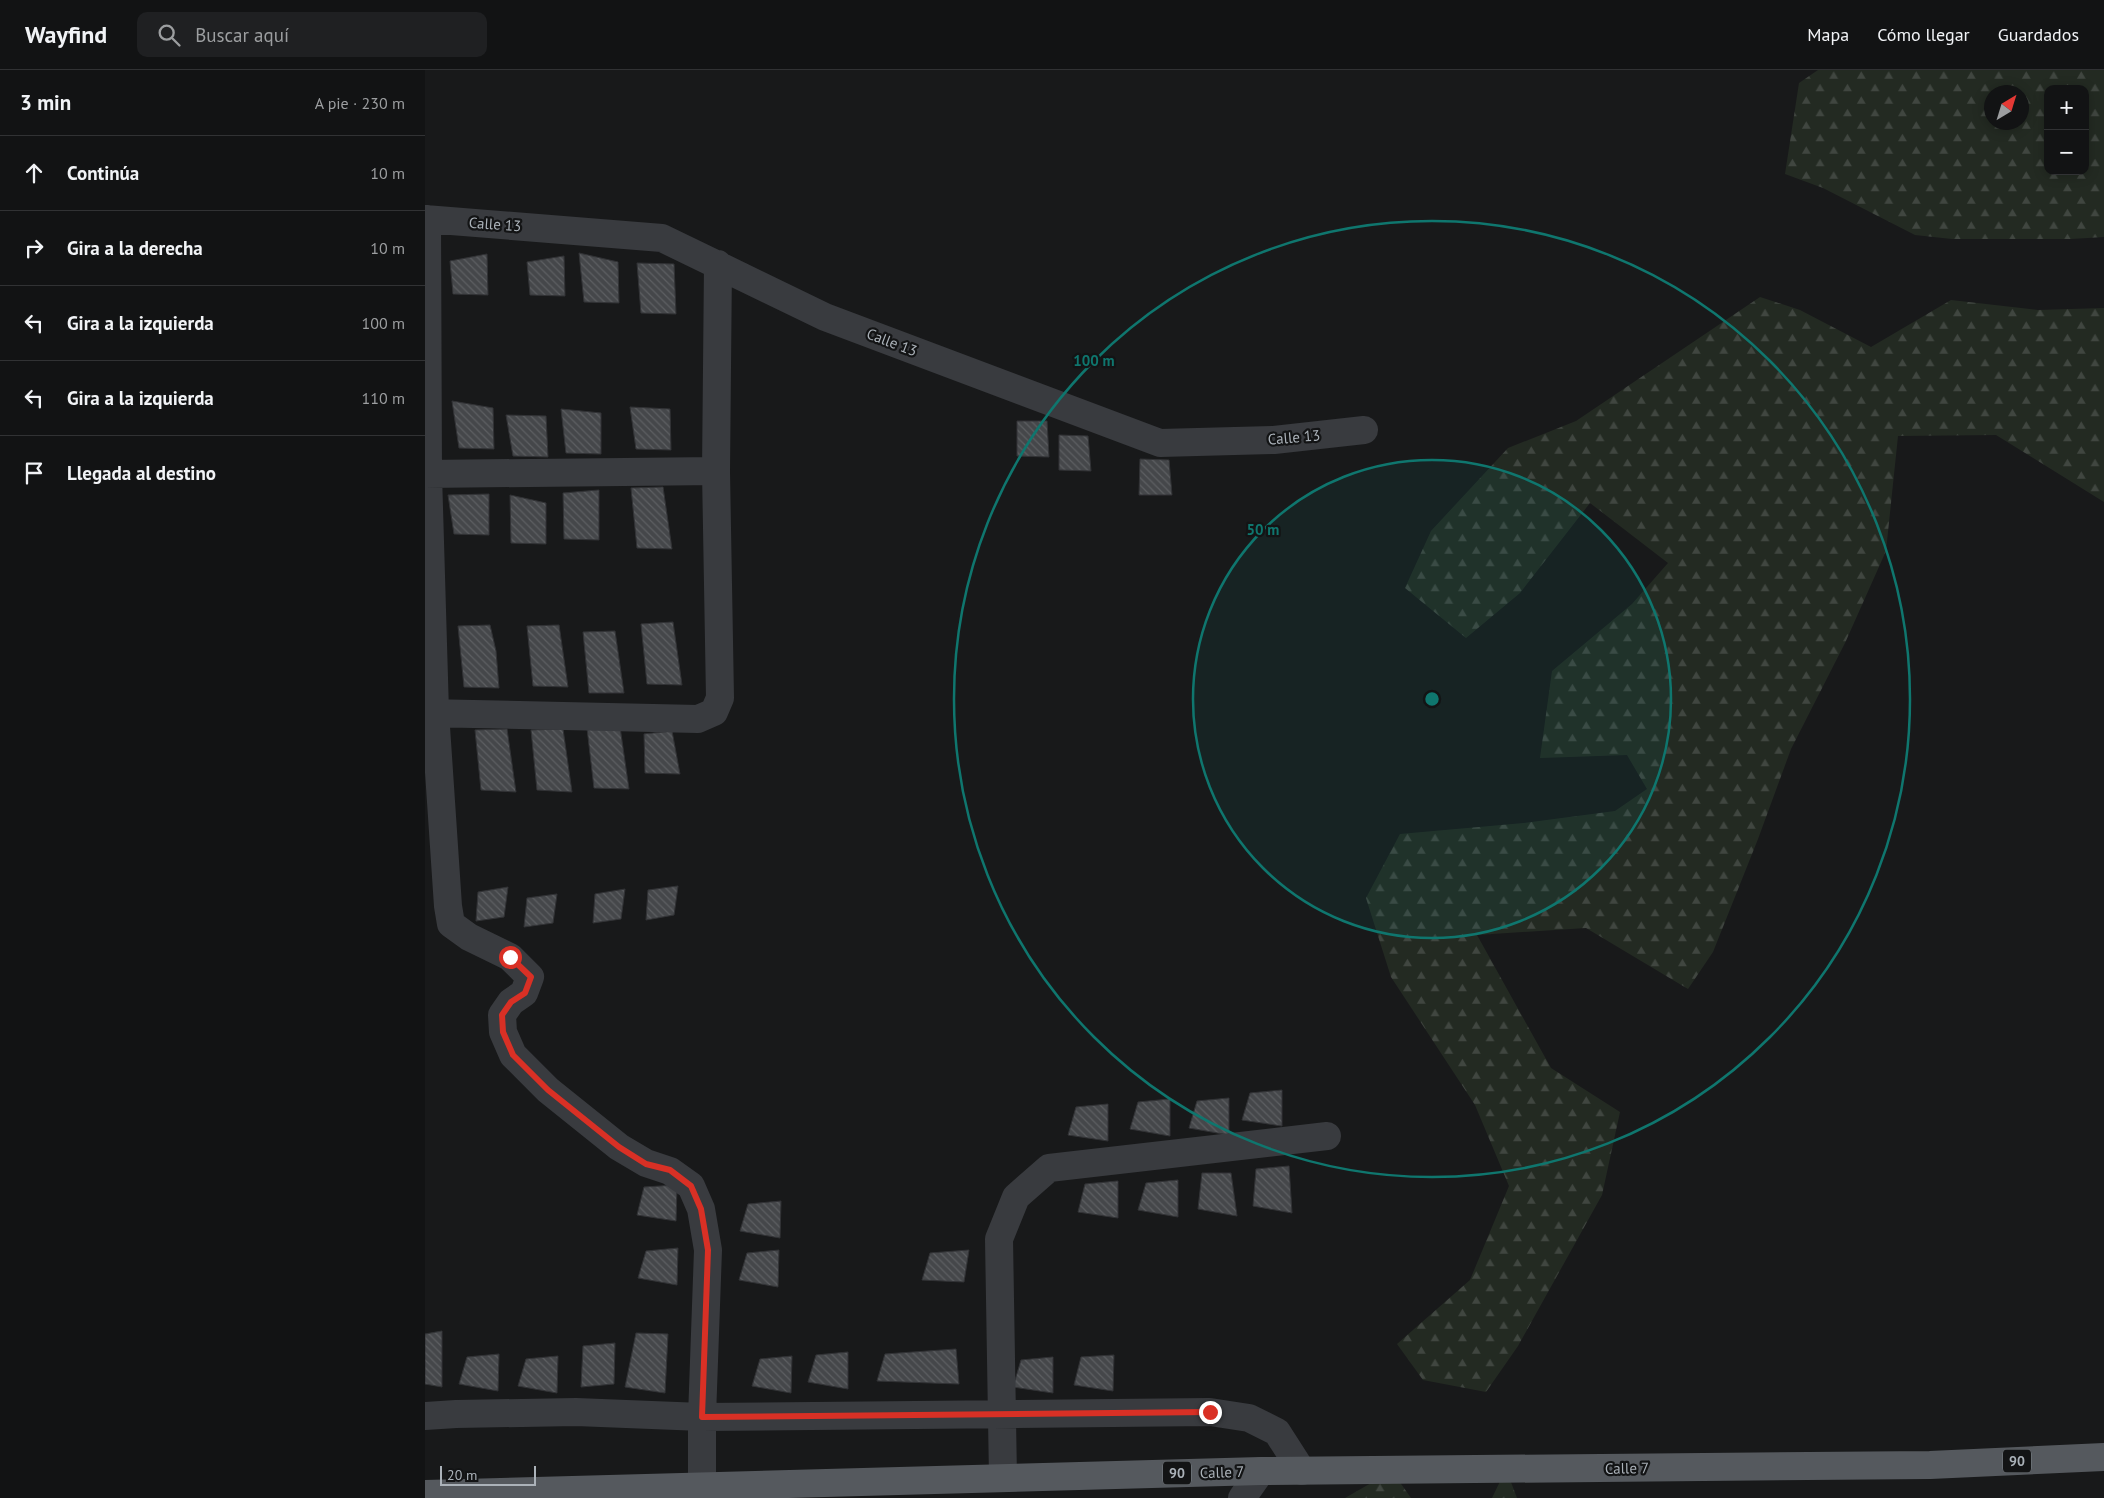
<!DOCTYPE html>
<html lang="es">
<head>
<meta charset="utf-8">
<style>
  :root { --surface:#121314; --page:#1f2022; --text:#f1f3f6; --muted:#9c9ea0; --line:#313234 }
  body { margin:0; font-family:"PT Sans",sans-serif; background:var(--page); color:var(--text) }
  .controls { position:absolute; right:15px; top:15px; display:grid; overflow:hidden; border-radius:10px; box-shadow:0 2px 12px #0003 }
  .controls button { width:45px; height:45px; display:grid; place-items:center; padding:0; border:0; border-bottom:1px solid var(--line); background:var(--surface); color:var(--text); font:25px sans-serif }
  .compass { position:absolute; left:1559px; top:15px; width:45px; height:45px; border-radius:50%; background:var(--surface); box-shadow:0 2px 12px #0003; rotate:38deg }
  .scale { position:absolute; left:15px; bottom:12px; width:96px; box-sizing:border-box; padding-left:5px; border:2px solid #abb2b9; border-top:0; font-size:14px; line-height:18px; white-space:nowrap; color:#abb2b9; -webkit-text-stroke:4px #131415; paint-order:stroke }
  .stop { position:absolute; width:15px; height:15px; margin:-11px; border:4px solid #d93025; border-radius:50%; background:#fff }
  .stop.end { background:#d93025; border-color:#fff; box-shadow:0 1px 5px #0008 }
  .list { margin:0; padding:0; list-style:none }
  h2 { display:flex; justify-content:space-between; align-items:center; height:65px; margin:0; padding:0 20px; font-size:21px }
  h2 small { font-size:16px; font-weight:400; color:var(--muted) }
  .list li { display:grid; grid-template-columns:32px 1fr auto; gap:15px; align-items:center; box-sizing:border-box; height:75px; padding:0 20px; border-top:1px solid var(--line) }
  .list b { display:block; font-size:19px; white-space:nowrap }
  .list em { font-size:16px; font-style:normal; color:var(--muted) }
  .icon { flex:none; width:28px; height:28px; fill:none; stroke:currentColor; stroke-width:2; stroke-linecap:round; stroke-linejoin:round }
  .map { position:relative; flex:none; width:1679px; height:1428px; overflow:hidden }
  header { display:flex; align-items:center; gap:30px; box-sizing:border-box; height:70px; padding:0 25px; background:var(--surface); border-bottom:1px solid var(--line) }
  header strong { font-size:24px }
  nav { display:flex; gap:28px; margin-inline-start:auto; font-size:18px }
  .search { width:350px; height:45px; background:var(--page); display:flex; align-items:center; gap:12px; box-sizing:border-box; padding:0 18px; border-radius:10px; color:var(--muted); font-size:19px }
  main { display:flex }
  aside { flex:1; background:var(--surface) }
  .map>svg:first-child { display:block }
  .forest { fill:url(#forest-firs); fill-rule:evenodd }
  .building { fill:url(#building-back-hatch); stroke:#323336 }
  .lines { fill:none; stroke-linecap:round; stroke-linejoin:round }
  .street { stroke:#393b3f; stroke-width:28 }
  .primary { stroke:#55595e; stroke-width:28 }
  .route { stroke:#d93025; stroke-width:6 }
  .ring { fill:none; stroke:#0f766e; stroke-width:2.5 }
  .labels { text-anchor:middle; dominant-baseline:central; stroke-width:4.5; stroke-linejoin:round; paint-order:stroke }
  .shield { fill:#131415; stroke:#7d8388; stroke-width:1 }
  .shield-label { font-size:14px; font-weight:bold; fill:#abb2b9 }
  .street-label { font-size:15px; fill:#abb2b9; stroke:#131415 }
  .centre { fill:#0f766e; stroke:#131415; stroke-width:2.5 }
  .ring-label { font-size:15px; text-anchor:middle; font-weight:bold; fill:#0f766e; stroke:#131415; stroke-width:4.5; stroke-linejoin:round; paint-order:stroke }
</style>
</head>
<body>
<header>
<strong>Wayfind</strong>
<div class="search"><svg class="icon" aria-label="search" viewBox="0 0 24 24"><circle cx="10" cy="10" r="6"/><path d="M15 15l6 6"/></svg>Buscar aquí</div>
<nav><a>Mapa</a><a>Cómo llegar</a><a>Guardados</a></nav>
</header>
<main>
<aside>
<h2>3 min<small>A pie · 230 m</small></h2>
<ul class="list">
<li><svg class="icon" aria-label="ahead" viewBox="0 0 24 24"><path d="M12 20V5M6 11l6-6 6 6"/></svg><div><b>Continúa</b></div><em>10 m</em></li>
<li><svg class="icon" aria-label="right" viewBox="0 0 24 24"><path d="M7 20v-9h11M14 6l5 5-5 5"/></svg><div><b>Gira a la derecha</b></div><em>10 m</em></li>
<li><svg class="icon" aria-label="left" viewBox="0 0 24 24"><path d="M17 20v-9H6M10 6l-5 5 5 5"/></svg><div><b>Gira a la izquierda</b></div><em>100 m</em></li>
<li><svg class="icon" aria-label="left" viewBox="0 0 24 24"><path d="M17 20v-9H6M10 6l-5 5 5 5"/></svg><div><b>Gira a la izquierda</b></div><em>110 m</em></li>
<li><svg class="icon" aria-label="arrive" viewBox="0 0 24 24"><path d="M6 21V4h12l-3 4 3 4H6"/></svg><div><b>Llegada al destino</b></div></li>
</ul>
</aside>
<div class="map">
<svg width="1679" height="1428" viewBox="0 0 1679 1428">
  <defs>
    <pattern id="forest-firs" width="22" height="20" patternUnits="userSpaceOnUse" patternTransform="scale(1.25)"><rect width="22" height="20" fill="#232a22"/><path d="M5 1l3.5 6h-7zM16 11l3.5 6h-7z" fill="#404640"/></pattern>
    <pattern id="building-back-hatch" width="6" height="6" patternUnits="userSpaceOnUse" patternTransform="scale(1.25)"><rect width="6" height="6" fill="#45474a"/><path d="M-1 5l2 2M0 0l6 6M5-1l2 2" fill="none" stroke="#5d5f62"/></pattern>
  </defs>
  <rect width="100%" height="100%" fill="#18191a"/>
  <path class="forest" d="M1393,0H1679V167L1646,169H1527L1490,165L1398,118L1360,104L1374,13ZM1623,19H1660V101H1623ZM1596,22V52H1566V22Z
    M1335,227L1375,240L1446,277L1526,230L1613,240L1679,238V432L1571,365L1473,366L1461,481L1420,573L1366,679L1333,769L1288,882L1263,919L1161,858L1052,865L1126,998L1195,1042L1177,1125L1093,1276L1061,1322L998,1310L972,1274L1045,1210L1084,1116L1050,1035L966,907L941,828L975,764L1099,753L1190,741L1222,719L1202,685L1115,688L1127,601L1207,534L1243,493L1165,433L1095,523L1041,568L980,518L1006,461L1083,378L1151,351Z
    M1081,1399L1092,1428H1067Z
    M967,1401L986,1428H920Z"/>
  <path class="building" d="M154,183L193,192L194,233L159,232Z
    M62,184L63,225L28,224L25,191Z
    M139,186L140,226L105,225L102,192Z
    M212,193L249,194L251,244L216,243Z
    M27,331L68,338L69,379L34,378Z
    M205,337L245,339L246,380L211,379Z
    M136,339L176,343V384L141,383Z
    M81,345L121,346L123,387L88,386Z
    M592,351H622L624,387L592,386Z
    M634,365L663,366L666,401L634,400Z
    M715,389L744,390L747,425H714Z
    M238,417L247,479L212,478L206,418Z
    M174,420V470L139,469L138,423Z
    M64,424V465L29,464L23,425Z
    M85,425L121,433V474L86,473Z
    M248,552L257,615L222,614L216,554Z
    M65,555L71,581L74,618L39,617L33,556Z
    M134,555L143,617L108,616L102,556Z
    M190,561L199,623H164L158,562Z
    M195,657L204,719L169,718L162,658Z
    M82,659L91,722L56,720L50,660Z
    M138,659L147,722L112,720L106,660Z
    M247,661L255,704L220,703L219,664Z
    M253,816L249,845L221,850L223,820Z
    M83,817L79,847L51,851L53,822Z
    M200,819L196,849L168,853L170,824Z
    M132,824L128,853L99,857L102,828Z
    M857,1020V1056L817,1050L825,1023Z
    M804,1028V1065L764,1058L772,1031Z
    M745,1029V1066L705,1059L713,1032Z
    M683,1034V1071L643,1065L651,1037Z
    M864,1096L867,1143L828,1136L831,1099Z
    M777,1103H806L812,1146L773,1139Z
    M753,1110V1147L713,1140L721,1113Z
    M693,1111V1148L653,1142L660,1114Z
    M252,1115L251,1151L212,1145L219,1117Z
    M356,1131L355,1168L315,1161L323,1134Z
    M253,1178L252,1215L213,1208L221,1181Z
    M354,1180L353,1217L314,1210L322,1183Z
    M544,1180L539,1212L497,1210L505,1183Z
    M17,1261V1317L0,1314V1264Z
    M211,1263L243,1264L240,1323L200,1317Z
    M190,1273L189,1314L156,1317L158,1276Z
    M531,1279L534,1314L452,1311L460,1284Z
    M423,1282V1319L383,1312L391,1285Z
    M74,1284L73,1321L34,1314L42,1287Z
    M689,1285L688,1321L649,1315L656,1287Z
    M133,1286L132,1323L93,1316L101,1289Z
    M367,1286L366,1323L327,1316L335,1289Z
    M628,1287V1323L588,1317L596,1290Z"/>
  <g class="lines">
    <path class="street" d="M0,149L237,168L400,247L735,373L849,370L939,360
      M2,149L3,404L10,642L23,836L26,854L44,867L85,887L105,907L99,923L86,932L77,945L78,962L88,985L123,1020L194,1077L221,1093L245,1101L266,1116L276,1139L283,1180L277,1347V1417
      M0,404L291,401
      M0,643L273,649L289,642L295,628L291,401L293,194
      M0,1346L31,1344L151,1342L277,1347L785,1342L824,1348L852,1362L877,1401
      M578,1408L574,1169L591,1127L624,1098L902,1066
      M817,1428L836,1401"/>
    <path class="primary" d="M0,1424L836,1401L1505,1395L1679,1387"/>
  </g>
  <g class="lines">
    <path class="route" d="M85,887L106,907L100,923L86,932L77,945L78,962L88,985L123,1020L194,1077L221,1094L245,1100L266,1116L276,1139L283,1180L277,1347L785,1342"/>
  </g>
  <circle cx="1007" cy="629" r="239" fill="#0f766e" fill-opacity=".12"/>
  <g class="ring">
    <circle cx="1007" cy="629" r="239"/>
    <circle cx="1007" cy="629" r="478"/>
  </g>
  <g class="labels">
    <g class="shield">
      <rect x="1578" y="1379.5" width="28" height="23" rx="4"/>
      <rect x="738" y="1391.5" width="28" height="23" rx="4"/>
    </g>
    <g class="shield-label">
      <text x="1592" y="1391">90</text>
      <text x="752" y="1403">90</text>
    </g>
    <g class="street-label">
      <text transform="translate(70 154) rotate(4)">Calle 13</text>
      <text transform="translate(467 272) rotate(21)">Calle 13</text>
      <text transform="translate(869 367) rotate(-5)">Calle 13</text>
      <text transform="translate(1202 1398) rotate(-1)">Calle 7</text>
      <text transform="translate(797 1402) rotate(-2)">Calle 7</text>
    </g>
  </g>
  <circle cx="1007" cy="629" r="8" class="centre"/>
  <g class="ring-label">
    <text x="669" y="296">100 m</text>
    <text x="838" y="465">50 m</text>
  </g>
</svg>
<div class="controls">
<button>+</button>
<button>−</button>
</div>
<svg class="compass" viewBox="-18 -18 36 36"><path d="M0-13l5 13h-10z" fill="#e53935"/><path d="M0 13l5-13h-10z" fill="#9c9ea0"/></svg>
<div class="scale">20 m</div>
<div class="stop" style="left:85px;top:887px"></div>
<div class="stop end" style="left:785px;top:1342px"></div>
</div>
</main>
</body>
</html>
